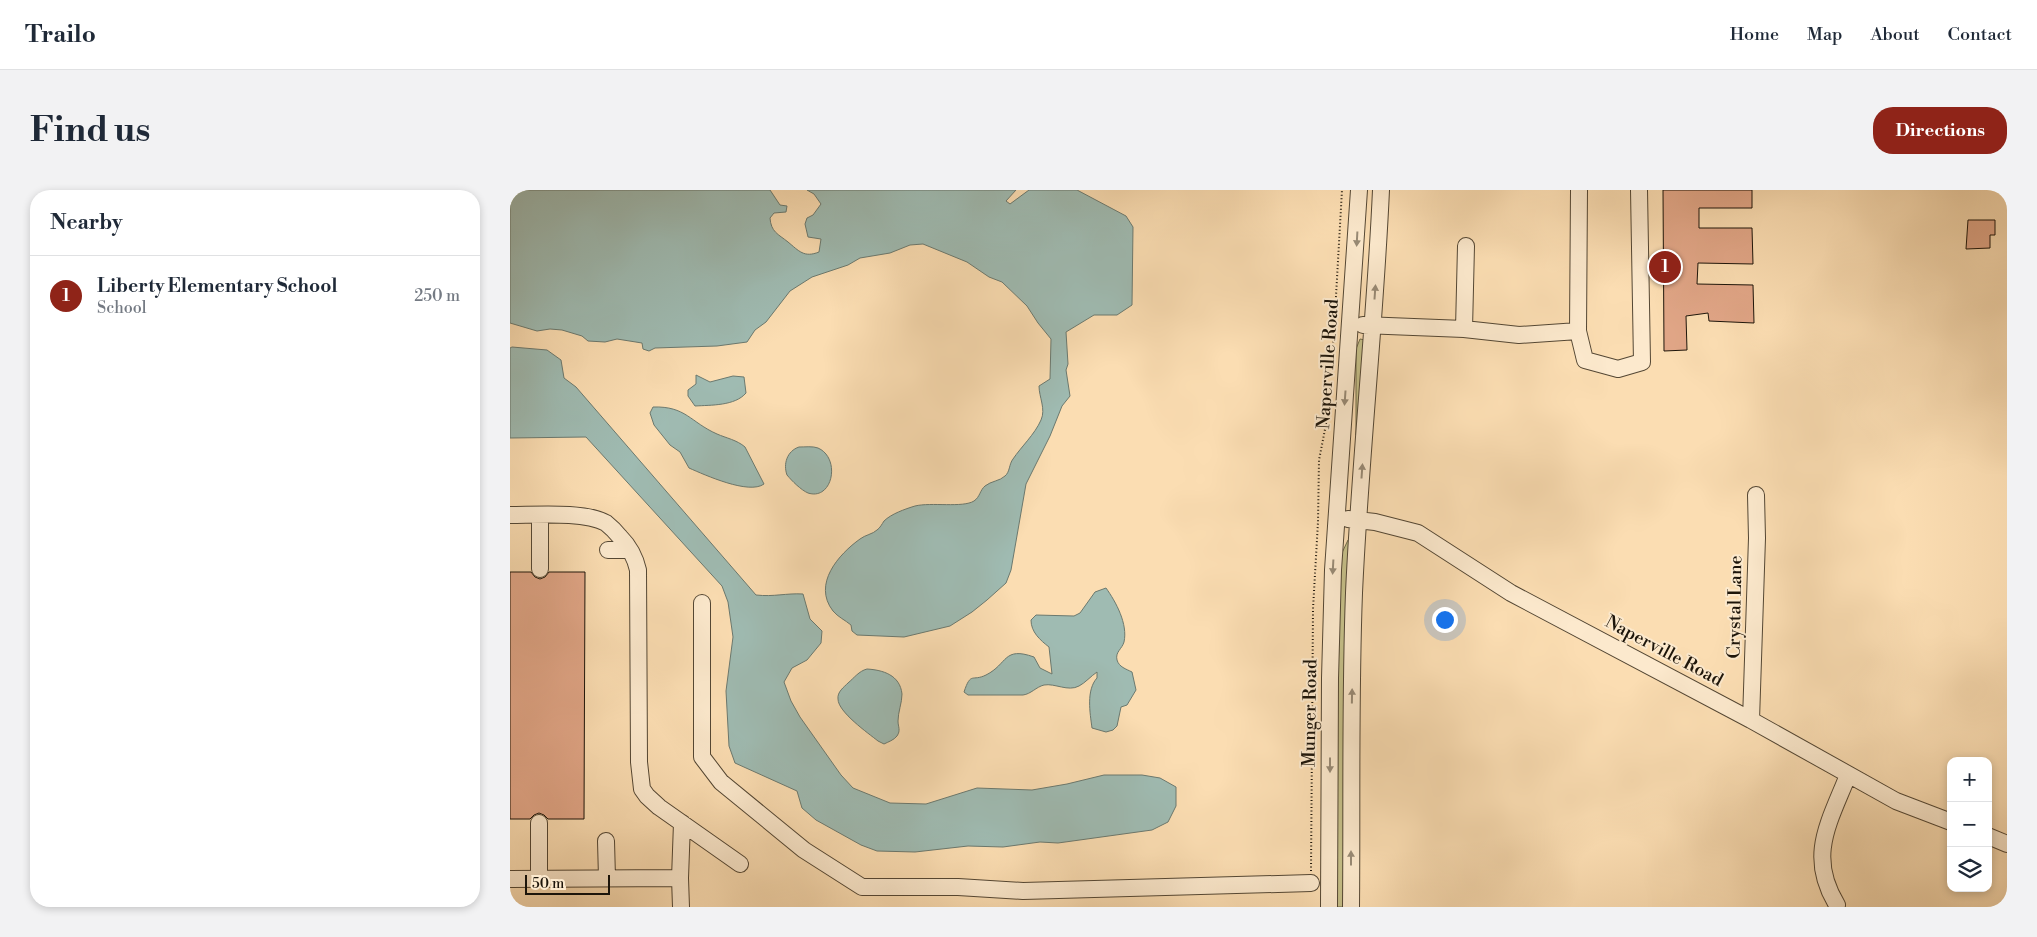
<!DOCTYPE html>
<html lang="en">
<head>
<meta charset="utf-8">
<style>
  :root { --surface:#fff; --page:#f2f2f3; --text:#1f2937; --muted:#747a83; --line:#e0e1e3; --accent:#8f2418 }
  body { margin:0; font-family:"Libre Bodoni",serif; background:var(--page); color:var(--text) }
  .controls { position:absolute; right:15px; bottom:15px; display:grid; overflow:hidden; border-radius:10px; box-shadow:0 2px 8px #0003 }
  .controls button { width:45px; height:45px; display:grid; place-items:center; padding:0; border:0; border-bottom:1px solid var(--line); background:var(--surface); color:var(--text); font:25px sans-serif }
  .scale { position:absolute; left:15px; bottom:12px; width:85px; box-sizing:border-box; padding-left:5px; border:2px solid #1d150a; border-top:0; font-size:14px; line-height:18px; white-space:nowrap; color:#1d150a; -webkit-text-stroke:4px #fce9cd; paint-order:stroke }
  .you { position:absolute; left:934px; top:429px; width:18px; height:18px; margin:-12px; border:4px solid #fff; border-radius:50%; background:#1a73e8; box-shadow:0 0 0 8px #1a73e833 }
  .badge { display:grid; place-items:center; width:32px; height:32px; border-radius:50%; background:var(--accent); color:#fff; font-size:16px; font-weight:700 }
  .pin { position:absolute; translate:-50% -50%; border:2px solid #fff; box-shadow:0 1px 5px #0006 }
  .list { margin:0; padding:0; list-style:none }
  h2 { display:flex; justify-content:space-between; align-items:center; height:65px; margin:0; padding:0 20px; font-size:21px }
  h2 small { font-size:16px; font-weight:400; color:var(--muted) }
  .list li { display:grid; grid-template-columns:32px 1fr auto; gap:15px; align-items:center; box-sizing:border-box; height:80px; padding:0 20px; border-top:1px solid var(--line) }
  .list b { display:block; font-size:19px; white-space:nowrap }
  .list p { margin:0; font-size:16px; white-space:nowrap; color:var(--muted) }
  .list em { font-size:16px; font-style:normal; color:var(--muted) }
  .icon { flex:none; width:28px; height:28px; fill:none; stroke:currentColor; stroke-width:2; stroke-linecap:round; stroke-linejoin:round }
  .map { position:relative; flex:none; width:1497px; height:717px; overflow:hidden; border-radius:20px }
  header { display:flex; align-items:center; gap:30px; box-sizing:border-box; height:70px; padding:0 25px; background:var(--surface); border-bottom:1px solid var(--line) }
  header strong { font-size:24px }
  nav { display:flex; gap:28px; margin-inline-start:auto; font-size:18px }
  .intro { display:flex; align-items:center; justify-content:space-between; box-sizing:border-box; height:120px; padding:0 30px }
  h1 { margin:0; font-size:35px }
  .button { padding:12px 22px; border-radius:20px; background:var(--accent); color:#fff; font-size:18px; font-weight:700 }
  main { display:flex; gap:30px; padding:0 30px }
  aside { flex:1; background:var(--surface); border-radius:20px; box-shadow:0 2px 8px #0003 }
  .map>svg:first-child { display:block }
  .green { fill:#c5bf88; stroke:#716a49 }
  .water { fill:#9fbbb2; stroke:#6b796f }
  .building { fill:#e1a687; stroke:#1d150a }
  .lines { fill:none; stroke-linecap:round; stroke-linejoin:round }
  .minor-casing { stroke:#544734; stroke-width:18 }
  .path { stroke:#1d150a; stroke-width:2; stroke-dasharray:1 2.5; stroke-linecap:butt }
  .minor { stroke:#fce9cd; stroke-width:16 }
  .oneway { fill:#988a75 }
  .labels { text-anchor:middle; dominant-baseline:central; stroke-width:4; stroke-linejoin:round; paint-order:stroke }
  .street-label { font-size:18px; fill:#1d150a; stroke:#fce9cd }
</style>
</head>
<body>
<header>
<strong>Trailo</strong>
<nav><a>Home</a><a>Map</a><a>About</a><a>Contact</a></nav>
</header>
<div class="intro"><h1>Find us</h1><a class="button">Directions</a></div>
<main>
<aside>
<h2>Nearby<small></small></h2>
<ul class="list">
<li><span class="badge">1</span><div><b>Liberty Elementary School</b><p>School</p></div><em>250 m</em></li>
</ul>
</aside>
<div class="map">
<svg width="1497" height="717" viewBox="0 0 1497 717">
  <rect width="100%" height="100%" fill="#fbddb2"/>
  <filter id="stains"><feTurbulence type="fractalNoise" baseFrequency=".004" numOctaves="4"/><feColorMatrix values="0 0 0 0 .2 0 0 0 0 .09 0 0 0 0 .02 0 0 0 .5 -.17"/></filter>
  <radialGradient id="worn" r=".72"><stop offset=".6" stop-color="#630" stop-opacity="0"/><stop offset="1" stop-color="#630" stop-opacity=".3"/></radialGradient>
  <path class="green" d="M850,149L855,150L846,245V159Z
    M838,350H840L834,717H826L827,527L831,365Z"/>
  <path class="water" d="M0,0H260L270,15L277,16L276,22L264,23L260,28C261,42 268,44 278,52C289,61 294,68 309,62L311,49L298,47L295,34L297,28L303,25L311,14L304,4L297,0H506L496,11L500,14L519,0H567L616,26L623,37L622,115L607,125H584L556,142L558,174L556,180L560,206L552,216L540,246L516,294L501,380L496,393L477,410L462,422L440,436L394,447L347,445L342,441L341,435C335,430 328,427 323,421C302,394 329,364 350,349C355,345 363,344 367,340C370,338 372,334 374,331C381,324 395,319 405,316C421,312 453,318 464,311C470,307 470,300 475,296C481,291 490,291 495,286C500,282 499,274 503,269C511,257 525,244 531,230C536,219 529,207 529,196L540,189L541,149L528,133L517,116L492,92L479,87L457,72L413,54L400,55L380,63L350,68L338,75L302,87L280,101L256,132L245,140L237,152L207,156L145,158L139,161L133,159L132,153L107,149L95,152L78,151L72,146L52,140L40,139L27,141L0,133Z
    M2,157L37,160L51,170L54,188L66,197L246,405C264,407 276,403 293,404L300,429L312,441L311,453L297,470L282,478L274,492L281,511L290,527L331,585L343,598L380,613L416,614L467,598L522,600L557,594L594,585H632L650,588L666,597V616L658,632L642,640L548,653L530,652L493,657L458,656L405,662L367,661L351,655L306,630L292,618L287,601L225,573L219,556L216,501L223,447L218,412L212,396L76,247L0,248V158Z
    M186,185L200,192L223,186L234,187L236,203C225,216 201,215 185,216L178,206V200L186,194Z
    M143,217C176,216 180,232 207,244C216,248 227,250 235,257L254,294C239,305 195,285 179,278L170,262L160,255L144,235L140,223Z
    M289,257C295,257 303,256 308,258C331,268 323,311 298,303C291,300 282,291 277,285C273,274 277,261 289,257Z
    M596,398C606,412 618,434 614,452C612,459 605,462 607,470C609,477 616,479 622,482L626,500L617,515L611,517L607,536L603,540L596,542L582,538C580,523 576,500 587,488V482C581,486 575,493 569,496C558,502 545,493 534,495C526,497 521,504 513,505H458L454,502C461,481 462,492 476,485C498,474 493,456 524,467L530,478L542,484L539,457C530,450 521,442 521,430L526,425L564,426L570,423L585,402Z
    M357,479C373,480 390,485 392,504C392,513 388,522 388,531C388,537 391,540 387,546C384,550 378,552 374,554L368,551C358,543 328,522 328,509C327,502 334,497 338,493C344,488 349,481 357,479Z"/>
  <path class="building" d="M1153,0H1242V18H1189V38H1242L1243,74L1188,73L1187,94L1243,95L1244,133L1199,131L1198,123L1176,126L1177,160L1154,161Z
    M1458,30H1485V45H1480V58L1456,59Z
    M0,382H21L25,387L30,389L35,387L39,382H75L74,629H38L34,625L29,623L24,625L20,629H0Z"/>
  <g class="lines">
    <defs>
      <path id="minor" d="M1069,0L1068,141L1075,170L1108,179L1132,172L1129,0
        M853,135L954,139L1009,145L1068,141
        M954,139L956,56
        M0,325C25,325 75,321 96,333C101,337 106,342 110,347C120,357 125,367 128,380L129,572L132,599L137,606L149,617L230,674
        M30,325V379
        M838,329L865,332L908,343L1001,403L1241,530L1386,611L1441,632
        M98,360H120
        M192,413V567L211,592L294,660L352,697H448L513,701L801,693
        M1241,530L1247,348L1246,305
        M29,633V688
        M1478,646L1497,654
        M96,651L97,688
        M170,688L171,717
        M0,689L170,688L172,633
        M1327,715C1297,666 1319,633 1338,585
        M819,717L820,488L823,380L849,0
        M841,717C842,613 840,508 844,403C850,269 865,135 871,0"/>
    </defs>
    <use href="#minor" class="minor-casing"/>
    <path class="path" d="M822,177L832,0
      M801,681L803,419L808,332L809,270L819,219"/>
    <use href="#minor" class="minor"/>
  </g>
  <defs><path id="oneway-solid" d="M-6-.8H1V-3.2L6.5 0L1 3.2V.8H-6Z" transform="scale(1.25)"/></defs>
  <g class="oneway">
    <use href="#oneway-solid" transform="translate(847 49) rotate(93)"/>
    <use href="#oneway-solid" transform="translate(865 102) rotate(-86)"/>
    <use href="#oneway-solid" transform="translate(835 208) rotate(94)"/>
    <use href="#oneway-solid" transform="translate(852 281) rotate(-86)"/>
    <use href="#oneway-solid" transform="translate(823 377) rotate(93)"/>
    <use href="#oneway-solid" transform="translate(842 506) rotate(-89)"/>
    <use href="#oneway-solid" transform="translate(820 575) rotate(90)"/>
    <use href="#oneway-solid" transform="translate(841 668) rotate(-90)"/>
  </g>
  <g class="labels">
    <g class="street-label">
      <text transform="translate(818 174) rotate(-86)">Naperville Road</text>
      <text transform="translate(1225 417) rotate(-89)">Crystal Lane</text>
      <text transform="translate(1154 461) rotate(28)">Naperville Road</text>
      <text transform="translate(800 523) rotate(-89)">Munger Road</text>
    </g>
  </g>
  <rect width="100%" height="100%" filter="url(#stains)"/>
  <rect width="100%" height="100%" fill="url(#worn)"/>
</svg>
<div class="controls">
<button>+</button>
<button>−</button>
<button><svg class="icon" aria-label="layers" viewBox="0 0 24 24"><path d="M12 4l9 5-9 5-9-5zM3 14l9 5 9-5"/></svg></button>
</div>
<div class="scale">50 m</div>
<div class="you"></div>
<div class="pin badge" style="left:1155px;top:77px">1</div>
</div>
</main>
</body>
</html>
